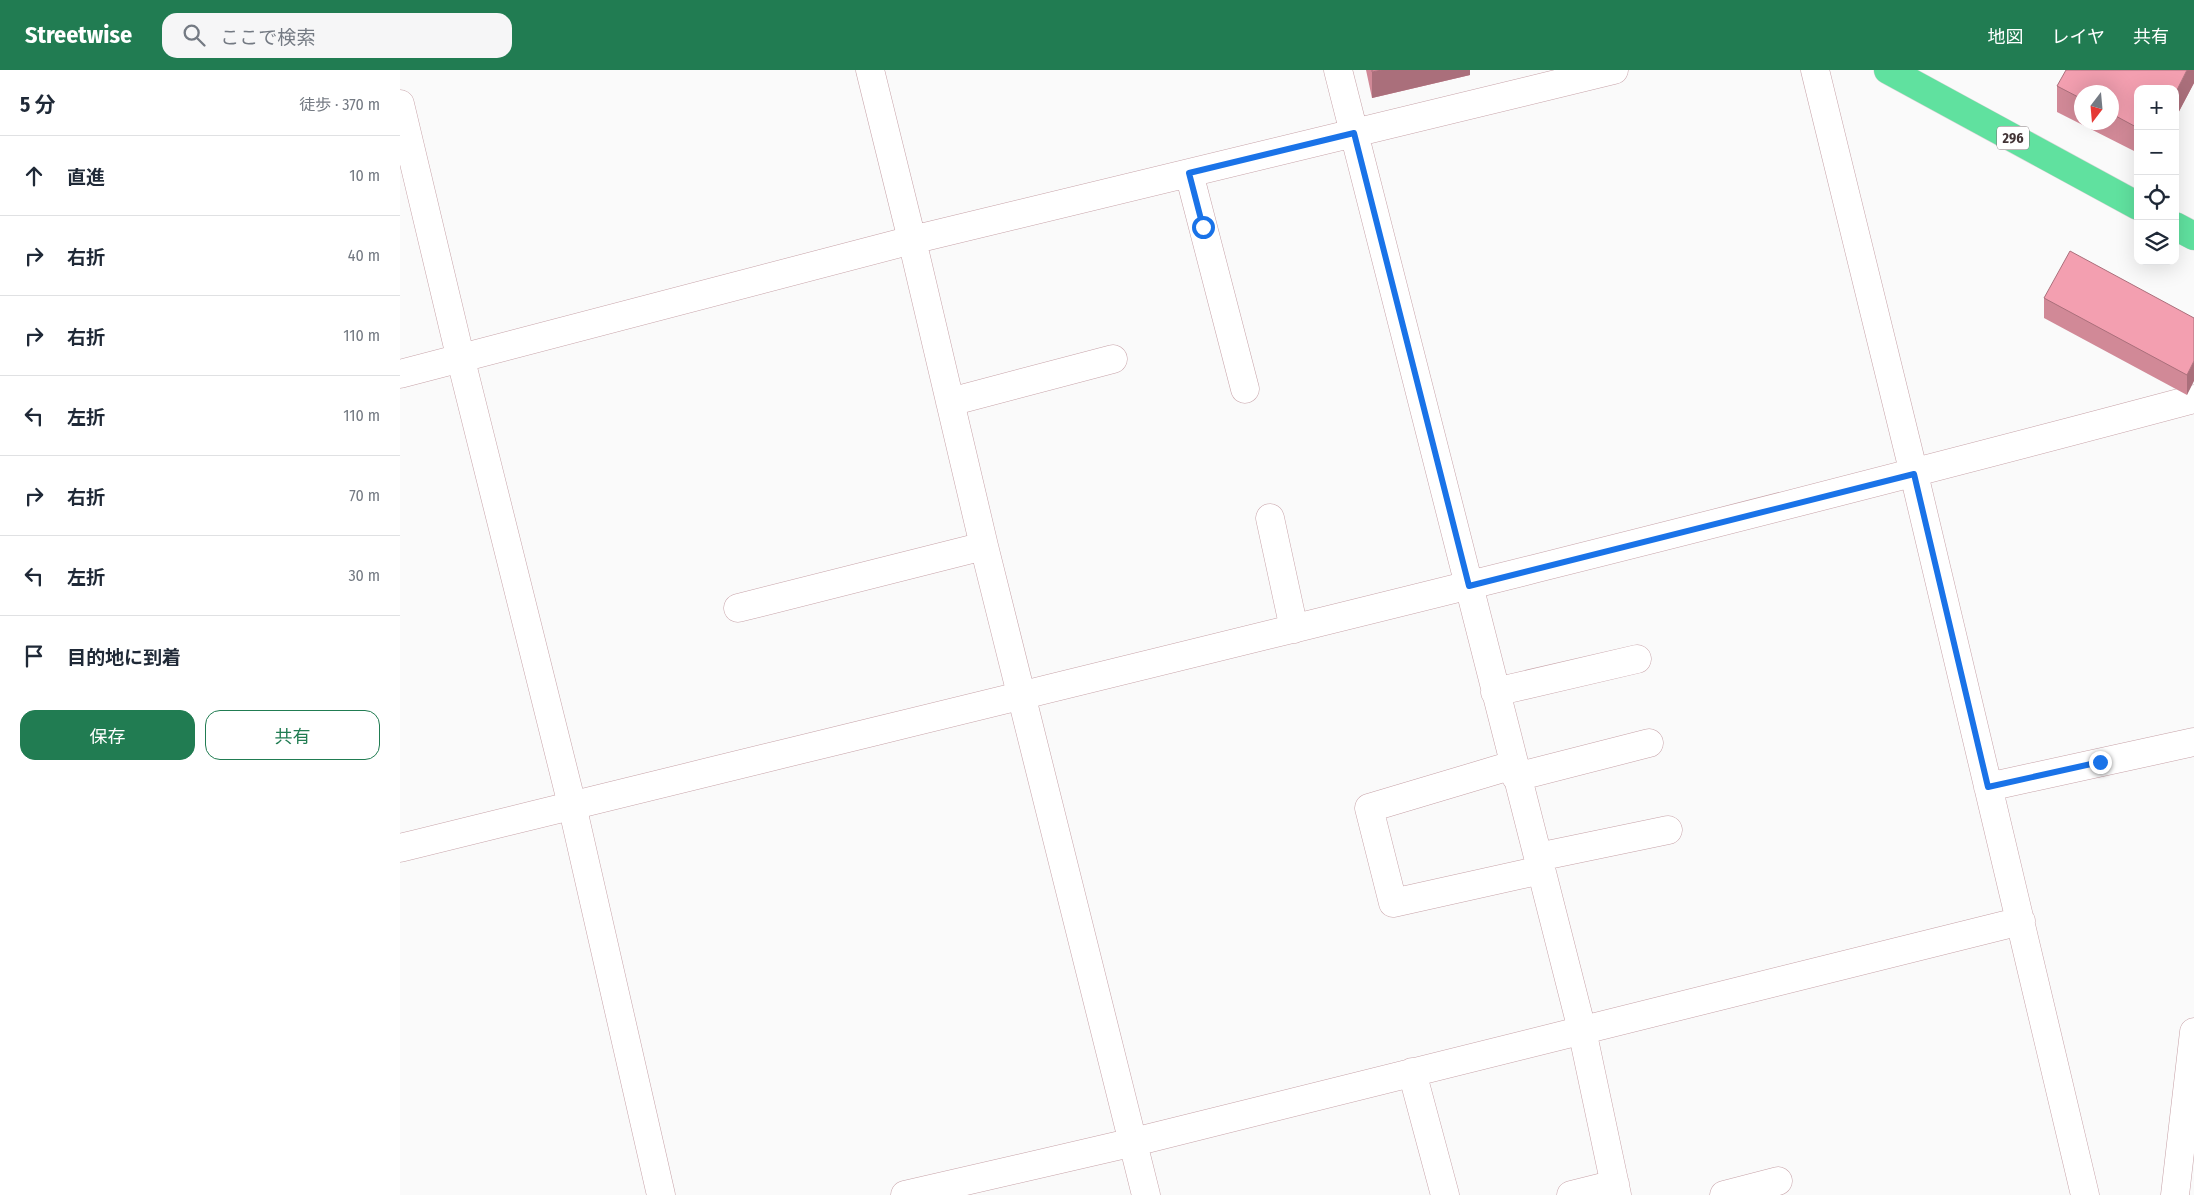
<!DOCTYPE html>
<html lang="ja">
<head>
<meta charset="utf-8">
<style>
  :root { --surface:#fff; --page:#f6f6f7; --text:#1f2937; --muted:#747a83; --line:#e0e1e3; --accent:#217c52 }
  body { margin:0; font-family:"Fira Sans Condensed","Noto Sans JP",sans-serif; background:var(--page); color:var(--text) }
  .controls { position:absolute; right:15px; top:15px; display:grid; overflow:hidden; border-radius:10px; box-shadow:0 5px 20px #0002 }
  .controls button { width:45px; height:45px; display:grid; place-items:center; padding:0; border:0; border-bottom:1px solid var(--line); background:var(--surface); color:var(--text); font:25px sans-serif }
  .compass { position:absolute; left:1674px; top:15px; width:45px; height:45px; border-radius:50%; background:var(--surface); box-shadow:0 5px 20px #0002; rotate:196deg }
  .stop { position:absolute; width:15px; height:15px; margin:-11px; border:4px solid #1a73e8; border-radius:50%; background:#fff }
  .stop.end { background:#1a73e8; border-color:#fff; box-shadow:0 1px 5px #0008 }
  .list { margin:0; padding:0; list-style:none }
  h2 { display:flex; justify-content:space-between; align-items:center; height:65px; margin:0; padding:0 20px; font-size:21px }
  h2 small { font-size:16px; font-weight:400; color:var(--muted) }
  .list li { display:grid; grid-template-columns:32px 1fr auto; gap:15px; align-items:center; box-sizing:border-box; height:80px; padding:0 20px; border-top:1px solid var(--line) }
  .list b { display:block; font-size:19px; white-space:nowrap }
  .list em { font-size:16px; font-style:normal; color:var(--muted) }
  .actions { display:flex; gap:10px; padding:15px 20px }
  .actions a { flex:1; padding:11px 0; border:1px solid var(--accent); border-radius:15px; text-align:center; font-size:18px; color:var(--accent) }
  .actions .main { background:var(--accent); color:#fff }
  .icon { flex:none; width:28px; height:28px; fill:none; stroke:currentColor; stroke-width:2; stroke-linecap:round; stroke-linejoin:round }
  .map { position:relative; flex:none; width:1794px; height:1125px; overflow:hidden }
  header { display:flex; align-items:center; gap:30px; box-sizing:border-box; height:70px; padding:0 25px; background:var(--accent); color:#fff }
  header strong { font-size:24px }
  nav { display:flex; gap:28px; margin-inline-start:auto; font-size:18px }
  .search { width:350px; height:45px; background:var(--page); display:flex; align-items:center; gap:12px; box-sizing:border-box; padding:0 18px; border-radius:15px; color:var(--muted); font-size:19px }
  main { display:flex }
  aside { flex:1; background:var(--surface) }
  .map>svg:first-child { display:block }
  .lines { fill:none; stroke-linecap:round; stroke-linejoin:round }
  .street-casing { stroke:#c7a2a8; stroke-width:29 }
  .secondary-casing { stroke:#c7a2a8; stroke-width:29 }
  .highway-casing { stroke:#d9d6d7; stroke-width:29 }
  .street { stroke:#fff; stroke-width:28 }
  .secondary { stroke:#fff; stroke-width:28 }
  .highway { stroke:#60e19f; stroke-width:28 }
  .wall { fill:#d18997; fill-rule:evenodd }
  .shaded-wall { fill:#aa6f7b }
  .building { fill:#f39fb0; stroke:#aa6f7b }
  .route { stroke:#1a73e8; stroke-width:6 }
  .labels { text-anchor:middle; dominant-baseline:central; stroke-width:4.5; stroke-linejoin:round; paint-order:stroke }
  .shield { fill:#fff; stroke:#7b7172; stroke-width:1 }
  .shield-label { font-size:14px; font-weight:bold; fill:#433436 }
</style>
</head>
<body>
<header>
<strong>Streetwise</strong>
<div class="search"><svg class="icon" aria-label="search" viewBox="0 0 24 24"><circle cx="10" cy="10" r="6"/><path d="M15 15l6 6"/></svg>ここで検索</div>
<nav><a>地図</a><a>レイヤ</a><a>共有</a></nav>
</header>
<main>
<aside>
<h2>5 分<small>徒歩 · 370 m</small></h2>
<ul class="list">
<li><svg class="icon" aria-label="ahead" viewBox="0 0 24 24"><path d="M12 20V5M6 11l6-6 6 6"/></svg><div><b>直進</b></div><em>10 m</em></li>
<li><svg class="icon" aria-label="right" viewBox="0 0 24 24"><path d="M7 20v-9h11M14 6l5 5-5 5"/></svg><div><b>右折</b></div><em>40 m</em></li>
<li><svg class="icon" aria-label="right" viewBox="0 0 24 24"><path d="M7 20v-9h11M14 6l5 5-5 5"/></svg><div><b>右折</b></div><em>110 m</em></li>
<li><svg class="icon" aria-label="left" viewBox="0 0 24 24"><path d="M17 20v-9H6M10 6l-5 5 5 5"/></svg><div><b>左折</b></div><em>110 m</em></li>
<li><svg class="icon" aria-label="right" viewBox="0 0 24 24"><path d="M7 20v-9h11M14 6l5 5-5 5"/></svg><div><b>右折</b></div><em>70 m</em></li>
<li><svg class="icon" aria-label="left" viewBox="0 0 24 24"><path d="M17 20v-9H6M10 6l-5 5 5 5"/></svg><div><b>左折</b></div><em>30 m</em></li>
<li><svg class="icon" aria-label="arrive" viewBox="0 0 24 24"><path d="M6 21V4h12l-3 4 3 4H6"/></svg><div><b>目的地に到着</b></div></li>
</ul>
<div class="actions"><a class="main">保存</a><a>共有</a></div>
</aside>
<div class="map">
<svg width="1794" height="1125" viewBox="0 0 1794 1125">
  <rect width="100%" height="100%" fill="#fafafa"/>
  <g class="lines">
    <defs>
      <path id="street" d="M470,0L512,170L584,476L746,1125
        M938,0L1182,960L1217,1125
        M1415,0L1514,404L1685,1125
        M789,103L845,319
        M0,304L512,170L1214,0
        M550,332L713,289
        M870,448L894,559
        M338,538L584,476
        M1095,622L1237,589
        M1113,695L969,738L993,833L1141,800
        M1116,707L1249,673
        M1588,717L1794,672
        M0,778C598,630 1198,488 1794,329
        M1138,787L1268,760
        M1012,1002L1045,1125
        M505,1125L734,1072L1621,851
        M1171,1125L1215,1114
        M1324,1125L1378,1111
        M1775,1125L1794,962"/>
      <path id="secondary" d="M0,34L61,290L172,735L261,1125"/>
      <path id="highway" d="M1488,0L1738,136
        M1775,156L1794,166"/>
    </defs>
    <use href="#street" class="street-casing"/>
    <use href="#secondary" class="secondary-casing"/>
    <use href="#highway" class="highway-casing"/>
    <use href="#street" class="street"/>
    <use href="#secondary" class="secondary"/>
    <use href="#highway" class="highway"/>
  </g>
  <path class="wall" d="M966,0H1070V5L972,28Z
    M1794,13L1775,49V19H1738V83L1657,42V16ZM1682,22H1712V52H1682Z
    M1644,228L1794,248L1787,325L1644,248Z"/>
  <path class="shaded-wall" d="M982,0H1070V5L972,28V2Z
    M1787,0H1794V13L1775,49V24Z
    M1794,291V311L1787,325V305Z"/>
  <path class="building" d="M972,0H982L972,2Z
    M1666,0H1787L1775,24V19H1738V58L1712,44V22H1682V29L1657,16Z
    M1670,181L1794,248V291L1787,305L1644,228Z"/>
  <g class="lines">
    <path class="route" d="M803,157L789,103L954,63L1069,516L1514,404L1588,717L1700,692"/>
  </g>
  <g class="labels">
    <rect class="shield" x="1597" y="56.5" width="32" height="23" rx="4"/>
    <g class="shield-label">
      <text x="1613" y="68">296</text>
    </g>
  </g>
</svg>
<div class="controls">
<button>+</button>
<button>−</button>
<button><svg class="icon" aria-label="locate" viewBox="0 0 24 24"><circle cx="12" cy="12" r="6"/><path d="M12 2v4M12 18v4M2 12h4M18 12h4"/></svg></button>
<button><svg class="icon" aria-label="layers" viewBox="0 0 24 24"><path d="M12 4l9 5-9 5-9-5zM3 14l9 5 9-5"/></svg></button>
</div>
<svg class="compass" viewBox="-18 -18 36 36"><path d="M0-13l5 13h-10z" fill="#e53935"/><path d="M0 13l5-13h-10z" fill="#747a83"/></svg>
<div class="stop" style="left:803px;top:157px"></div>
<div class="stop end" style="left:1700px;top:692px"></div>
</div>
</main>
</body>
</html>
